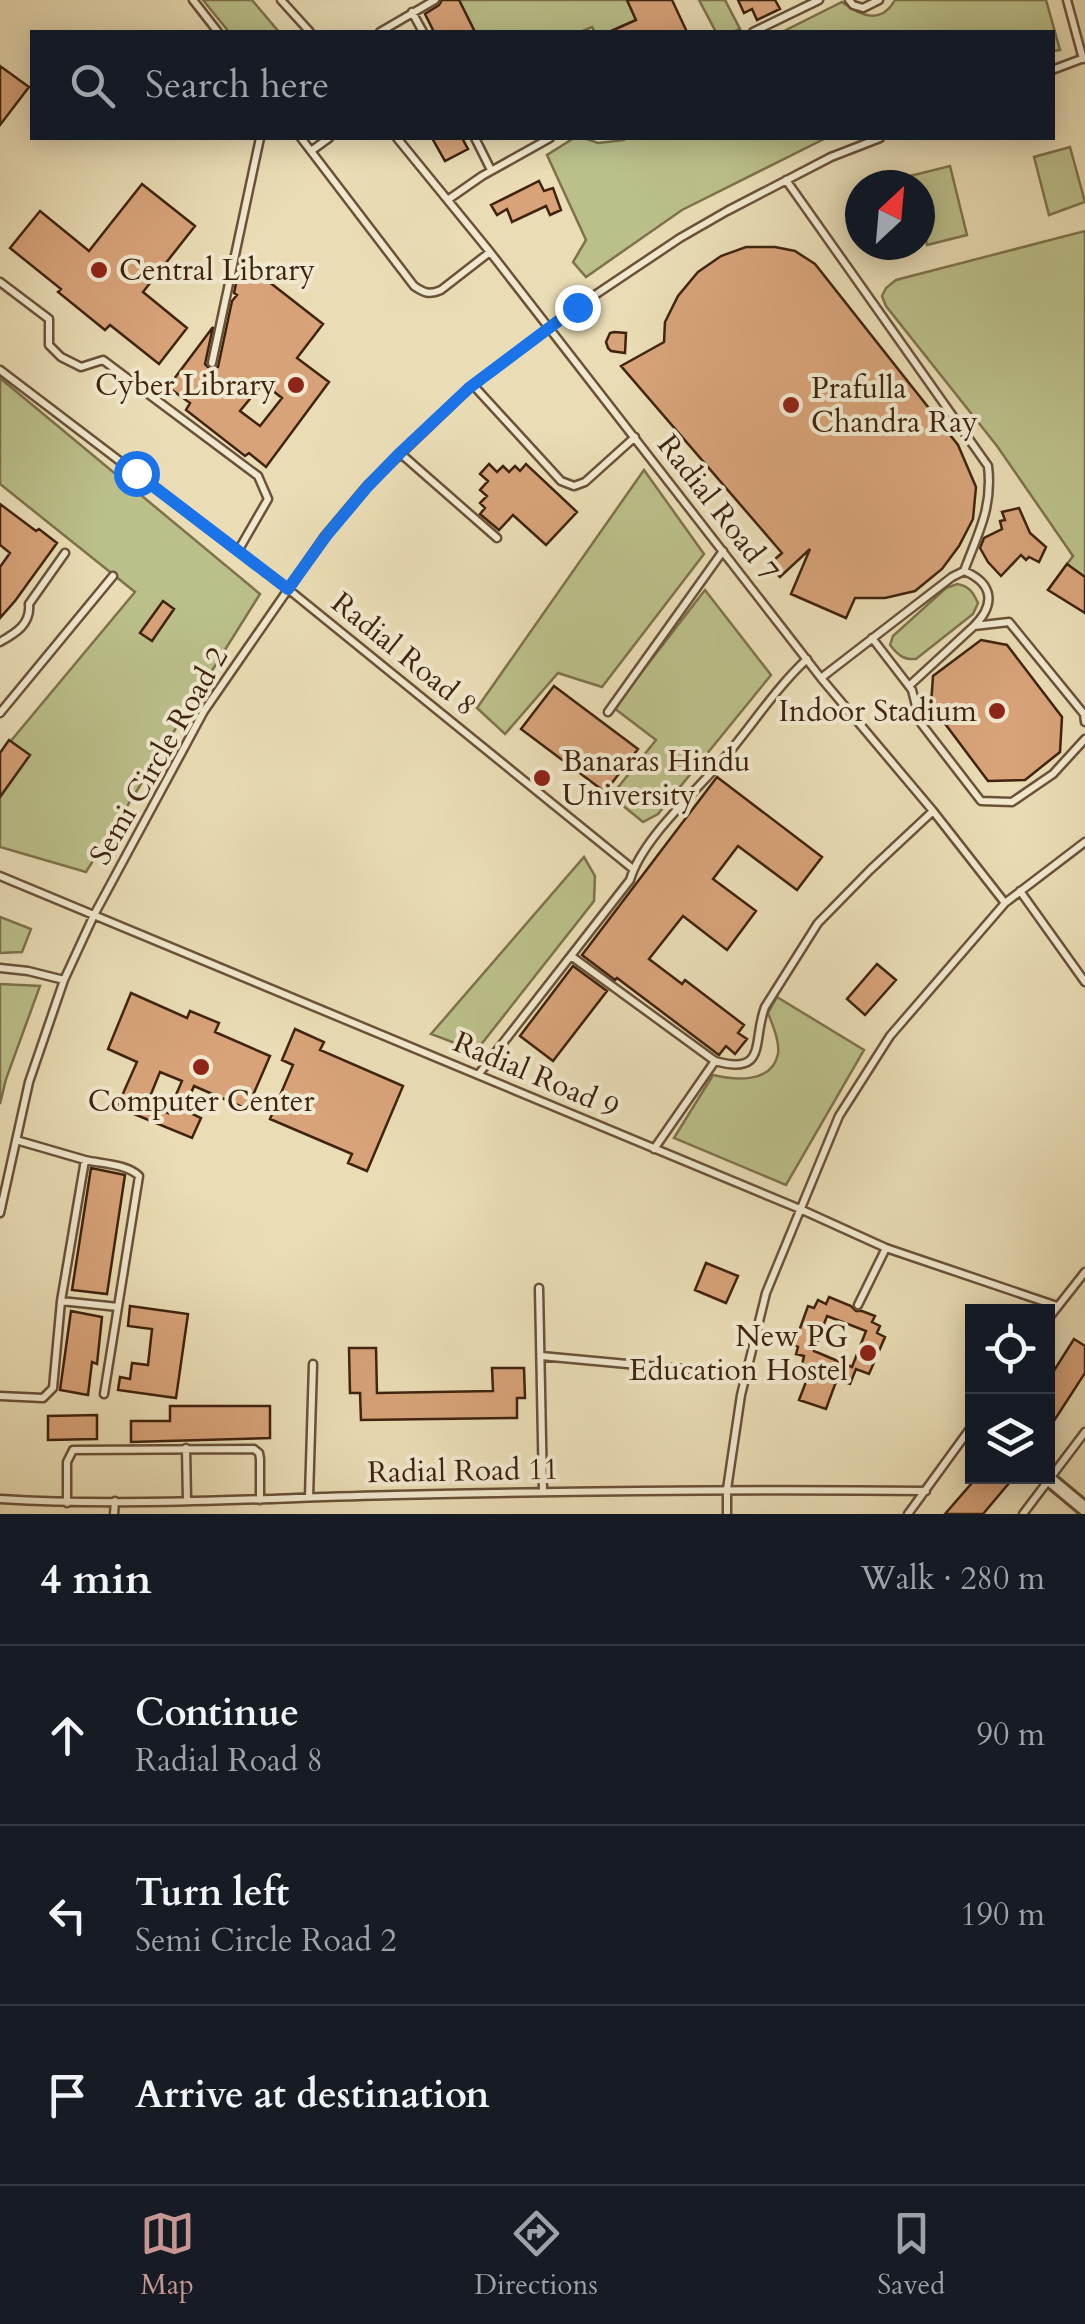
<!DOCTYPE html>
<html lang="en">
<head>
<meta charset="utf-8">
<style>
  :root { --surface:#171b24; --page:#20242c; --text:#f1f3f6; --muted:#9ea1a6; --line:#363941; --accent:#c59692 }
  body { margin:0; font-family:Cardo,serif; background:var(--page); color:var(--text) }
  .controls { position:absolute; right:30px; bottom:30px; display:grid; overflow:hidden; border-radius:0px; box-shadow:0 5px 25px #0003 }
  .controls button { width:90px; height:90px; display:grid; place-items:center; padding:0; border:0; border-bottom:2px solid var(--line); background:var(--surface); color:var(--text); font:50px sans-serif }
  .compass { position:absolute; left:845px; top:170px; width:90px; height:90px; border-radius:50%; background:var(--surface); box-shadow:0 5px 25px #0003; rotate:26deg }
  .stop { position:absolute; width:30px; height:30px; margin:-22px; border:8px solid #1a73e8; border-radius:50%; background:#fff }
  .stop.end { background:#1a73e8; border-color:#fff; box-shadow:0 2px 10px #0008 }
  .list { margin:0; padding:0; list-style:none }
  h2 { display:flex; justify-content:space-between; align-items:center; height:130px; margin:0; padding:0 40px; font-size:42px }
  h2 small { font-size:32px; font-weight:400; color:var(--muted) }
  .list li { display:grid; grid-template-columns:65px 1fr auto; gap:30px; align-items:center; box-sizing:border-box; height:180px; padding:0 40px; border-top:2px solid var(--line) }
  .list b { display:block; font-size:38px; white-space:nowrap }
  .list p { margin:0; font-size:32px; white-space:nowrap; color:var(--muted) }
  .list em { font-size:32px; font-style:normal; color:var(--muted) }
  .icon { flex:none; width:55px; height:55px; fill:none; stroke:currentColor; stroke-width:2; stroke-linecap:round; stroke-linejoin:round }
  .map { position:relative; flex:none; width:1085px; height:1514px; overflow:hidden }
  .search { position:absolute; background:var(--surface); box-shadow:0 5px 25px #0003; left:30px; right:30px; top:30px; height:110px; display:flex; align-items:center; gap:25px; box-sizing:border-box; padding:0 35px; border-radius:0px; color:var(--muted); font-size:38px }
  .sheet { height:670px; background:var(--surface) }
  nav { display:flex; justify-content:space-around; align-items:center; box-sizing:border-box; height:140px; border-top:2px solid var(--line); background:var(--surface); font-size:28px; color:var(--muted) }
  nav a { display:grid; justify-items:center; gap:5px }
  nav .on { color:var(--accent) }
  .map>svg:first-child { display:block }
  .green { fill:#bbc08a; stroke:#7d724c; stroke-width:2.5 }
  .building { fill:#d8a379; stroke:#3f230e; stroke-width:2.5; fill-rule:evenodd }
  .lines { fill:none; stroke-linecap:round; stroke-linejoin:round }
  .lane-casing { stroke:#6a5238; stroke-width:11 }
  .street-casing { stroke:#6a5238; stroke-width:18 }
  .lane { stroke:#f1e9cf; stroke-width:6 }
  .street { stroke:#f1e9cf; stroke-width:12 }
  .route { stroke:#1a73e8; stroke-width:12 }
  .poi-dot { fill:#8f2418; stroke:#f1e9cf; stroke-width:4 }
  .labels { text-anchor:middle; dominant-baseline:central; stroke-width:8; stroke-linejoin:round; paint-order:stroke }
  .poi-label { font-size:30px; fill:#3f230e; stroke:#f1e9cf; text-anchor:start }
  .street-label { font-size:30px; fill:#3f230e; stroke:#f1e9cf }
</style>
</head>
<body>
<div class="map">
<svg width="1085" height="1514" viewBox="0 0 1085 1514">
  <rect width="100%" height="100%" fill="#eaddb5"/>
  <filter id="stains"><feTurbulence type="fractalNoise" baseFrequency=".002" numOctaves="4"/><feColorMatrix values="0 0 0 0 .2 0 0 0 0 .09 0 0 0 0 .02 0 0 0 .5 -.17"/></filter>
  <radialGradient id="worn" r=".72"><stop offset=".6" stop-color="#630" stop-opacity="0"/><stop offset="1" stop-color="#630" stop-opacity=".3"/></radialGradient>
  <path class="green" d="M203,0H252L279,32H229Z
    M459,0H627L636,20L609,32H595L592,27L580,32H475Z
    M699,0H725L740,29L733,32H716Z
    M895,0H1046L1060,50L1053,51L1052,32H782L842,2C861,16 881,25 895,0Z
    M574,138H584L598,143L624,140L626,138H826L682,210L586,277L573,262L586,240L547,155Z
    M1070,147L1085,202L1049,215L1034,157Z
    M950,166L967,235L927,245L920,215V185H912L910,176Z
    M1085,231V612L1048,590L1073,556L997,446L886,306L882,296L886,288L896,280Z
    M0,378L260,594L86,872L0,847V754L135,592L0,484Z
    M644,470L704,554L602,687L558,673L505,734L477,708Z
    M957,584C969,586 973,592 978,603L973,614L916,659C903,660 898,655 890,645L893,636L946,588Z
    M705,590L771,675L658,814L643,822L611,796L656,740L614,708Z
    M584,857L595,876L594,901L476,1051L431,1034Z
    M0,917L31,929L22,952L0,953Z
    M0,984L40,986L6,1079L0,1104Z
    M777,997L864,1050L786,1185L674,1138L713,1075C734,1080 772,1084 778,1054C780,1041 772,1024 768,1013Z"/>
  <path class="building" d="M442,0H459L475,32H434L425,14L439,5Z
    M627,0H672L687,32H609L636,20Z
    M738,0H775L780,9L757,20L752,9L744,13Z
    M0,66L29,87L0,125Z
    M432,138H462L468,149L445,161Z
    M539,181L544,191L553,188L561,210L550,215L546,206L512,222L507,209L497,215L491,205Z
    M142,184L195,226L143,292L187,328L159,364L110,325L105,330L58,292L61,289L10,248L40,211L89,251Z
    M746,247H775L795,251L815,264L958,445L976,487L973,519L959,546L942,569L915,591L885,598H855L846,618L791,594L810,549L780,577L768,565L782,553L621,366L664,342L665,322L678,296L698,272L721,256Z
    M241,260L323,324L297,358L329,382L266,467L249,453L245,456L186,410L190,403L168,387L213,327L205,364L210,369L218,367L232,301L237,295L234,293ZM263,383L282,398L260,426L240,411Z
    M614,332L626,333L625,353L611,351L608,348L606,342L610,333Z
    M489,464L497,472L503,466L509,472L515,466L520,471L526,464L577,512L546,545L513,515L499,530L480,514L485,508L480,503L487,496L480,490L488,481L480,474Z
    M0,504L36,531L39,529L57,543L15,601L0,618V567L10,553L0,545Z
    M1019,508L1030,533L1046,547L1039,562L1029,557L1026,560L1021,555L1001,576L988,562L980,548L984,538L1002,529L1000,521L1005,520L1002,512Z
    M1067,564L1085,577V613L1048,590Z
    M163,601L174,609L152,641L140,633Z
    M981,640L1007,645L1062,717L1060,752L1025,780L988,781L931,705L933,676Z
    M554,686L638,749L605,792L521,729Z
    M9,740L30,755L0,797V753Z
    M717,777L822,857L797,890L738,846L713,879L756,911L727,950L683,916L649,959L682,984L685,980L744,1025L738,1033L747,1039L735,1054L726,1046L719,1055L617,978L615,980L582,955Z
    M877,964L896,980L865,1015L847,999Z
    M573,966L607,991L553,1061L520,1036Z
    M131,993L187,1018L190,1011L219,1023L215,1032L270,1056L247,1109L194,1086L184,1110L201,1118L192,1138L117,1107L137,1062L108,1049ZM160,1072L182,1081L168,1113L147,1104Z
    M295,1029L324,1042L320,1050L403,1086L367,1171L348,1163L352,1154L270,1119L293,1065L282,1060Z
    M91,1168L125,1175L107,1294L72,1290Z
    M706,1263L738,1276L726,1303L695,1290Z
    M829,1297L851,1306L856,1311H862L875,1316L872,1322L880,1326L877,1333L885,1337L869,1374L856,1369L850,1384L837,1379L826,1409L799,1400L811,1369L802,1365L804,1356L796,1354L798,1347L794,1345L808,1306L814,1308L818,1300L826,1304ZM827,1316L866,1331L852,1367L814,1351Z
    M130,1306L188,1314L176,1398L118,1390L120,1377L130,1379L132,1363L148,1365L152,1329L128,1326Z
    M71,1311L102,1317L97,1364L92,1362L88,1395L60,1390Z
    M1074,1339L1085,1346V1373L1048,1430V1380Z
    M349,1348H376L377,1393L493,1391L492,1368H524L525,1398H517V1418L361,1420L360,1393H350Z
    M170,1406H270V1438L131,1442V1421H170Z
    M97,1415V1439L48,1440V1416Z
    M978,1476H1015L983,1514H945Z"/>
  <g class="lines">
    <defs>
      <path id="lane" d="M193,0L218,32
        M281,0L310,32
        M849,0L853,5L863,8L879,0
        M1067,0L1083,59
        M412,12L423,32
        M380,32L435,0
        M753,32L819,0
        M1052,70L1084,58
        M301,138L414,286C424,293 429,295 441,290L490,252
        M397,138L490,252L821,678L933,811L1005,903
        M475,138L491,170
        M311,151L329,138
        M786,180L988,466C993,508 978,533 964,571L952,577L821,678
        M449,199L482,176L550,138
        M0,282L49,319V345L61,357L81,367L103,360L258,476L268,499L238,551
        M212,363L260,138
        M0,370L288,589L633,869
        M473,385L561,481L574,486L585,482L635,437
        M400,453L497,538
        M964,571C993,583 996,604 974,626
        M872,638L912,690L920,722L981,801L1012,802L1053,774L1085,739
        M0,642C16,633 31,624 29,604L65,553
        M909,686L974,626L1009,622L1084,714L1085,722
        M608,712L723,551
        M0,713L113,576
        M0,876L800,1209L886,1248L1057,1306
        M1020,891L1085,982
        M571,956L715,1061
        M0,968L28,971L64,980
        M478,1075L630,880C642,838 697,791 726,756C753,724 776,688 807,659
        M654,1149L715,1061C768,1076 752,1041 765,1007L818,923L870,870L933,811
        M85,1160C103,1164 127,1164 139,1176L104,1394
        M0,1213L29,1082L64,980L94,915L204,711L325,536L367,486L469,388L577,307L680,238L727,211L831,157L880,138
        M539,1288L543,1491
        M61,1301L118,1307
        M858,1305L886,1248
        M1048,1319L1085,1272
        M541,1356L746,1375
        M0,1396L43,1398L53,1388L61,1301L85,1160L16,1140
        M186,1448L187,1501
        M309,1497L313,1364
        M0,1499C131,1507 263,1498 395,1495C572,1491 749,1489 926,1491
        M67,1503V1462L73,1450L254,1449L259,1453L260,1459V1500
        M114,1514L115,1501
        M727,1514V1489L741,1395L766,1293L839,1116L890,1036L1005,903L1085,842
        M908,1514L972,1426
        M1023,1514L1085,1432"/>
      <path id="street" d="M1049,1479L1085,1509"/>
    </defs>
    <use href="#lane" class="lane-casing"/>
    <use href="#street" class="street-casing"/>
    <use href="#lane" class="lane"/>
    <use href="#street" class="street"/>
  </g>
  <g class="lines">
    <path class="route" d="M136,473L288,589L326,536L368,486L400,453L469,388L577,307"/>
  </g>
  <g class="poi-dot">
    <circle cx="99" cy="270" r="10"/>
    <circle cx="296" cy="385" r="10"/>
    <circle cx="791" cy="405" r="10"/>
    <circle cx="997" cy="711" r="10"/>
    <circle cx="542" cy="778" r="10"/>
    <circle cx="201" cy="1067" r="10"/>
    <circle cx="868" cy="1353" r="10"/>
  </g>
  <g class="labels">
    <g class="poi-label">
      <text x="119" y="270">Central Library</text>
      <text x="276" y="385" text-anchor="end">Cyber Library</text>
      <text x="811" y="388">Prafulla<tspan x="811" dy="34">Chandra Ray</tspan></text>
      <text x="977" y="711" text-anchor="end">Indoor Stadium</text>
      <text x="562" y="761">Banaras Hindu<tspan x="562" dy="34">University</tspan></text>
      <text x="201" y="1101" text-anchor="middle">Computer Center</text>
      <text x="848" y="1336" text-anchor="end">New PG<tspan x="848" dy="34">Education Hostel</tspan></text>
    </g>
    <g class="street-label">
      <text transform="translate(718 508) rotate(52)">Radial Road 7</text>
      <text transform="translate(404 654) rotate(39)">Radial Road 8</text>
      <text transform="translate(159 756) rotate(-60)">Semi Circle Road 2</text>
      <text transform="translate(536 1075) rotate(23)">Radial Road 9</text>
      <text transform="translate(463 1471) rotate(-1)">Radial Road 11</text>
    </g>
  </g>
  <rect width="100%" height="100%" filter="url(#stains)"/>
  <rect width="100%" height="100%" fill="url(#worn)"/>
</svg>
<div class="controls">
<button><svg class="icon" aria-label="locate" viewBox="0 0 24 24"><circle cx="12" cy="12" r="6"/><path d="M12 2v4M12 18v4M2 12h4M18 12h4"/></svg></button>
<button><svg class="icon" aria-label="layers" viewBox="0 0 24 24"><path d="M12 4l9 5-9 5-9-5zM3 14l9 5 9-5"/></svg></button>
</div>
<svg class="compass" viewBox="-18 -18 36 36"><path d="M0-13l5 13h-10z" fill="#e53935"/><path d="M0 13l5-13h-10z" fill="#9ea1a6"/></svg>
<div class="stop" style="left:136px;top:473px"></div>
<div class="stop end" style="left:577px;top:307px"></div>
<div class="search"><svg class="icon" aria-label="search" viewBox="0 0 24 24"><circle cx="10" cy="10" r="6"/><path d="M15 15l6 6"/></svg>Search here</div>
</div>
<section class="sheet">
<h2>4 min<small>Walk · 280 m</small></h2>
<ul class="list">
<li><svg class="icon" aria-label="ahead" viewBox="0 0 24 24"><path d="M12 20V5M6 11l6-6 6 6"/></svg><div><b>Continue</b><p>Radial Road 8</p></div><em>90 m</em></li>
<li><svg class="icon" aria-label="left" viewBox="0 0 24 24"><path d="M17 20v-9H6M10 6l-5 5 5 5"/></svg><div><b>Turn left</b><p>Semi Circle Road 2</p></div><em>190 m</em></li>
<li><svg class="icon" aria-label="arrive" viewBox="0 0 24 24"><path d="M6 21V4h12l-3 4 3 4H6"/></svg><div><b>Arrive at destination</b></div></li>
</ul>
</section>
<nav>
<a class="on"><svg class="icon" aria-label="map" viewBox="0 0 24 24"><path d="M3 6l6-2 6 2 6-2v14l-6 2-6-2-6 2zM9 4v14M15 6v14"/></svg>Map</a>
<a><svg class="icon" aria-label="directions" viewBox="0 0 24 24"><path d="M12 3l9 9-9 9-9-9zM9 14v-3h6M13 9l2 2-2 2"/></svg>Directions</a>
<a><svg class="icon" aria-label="saved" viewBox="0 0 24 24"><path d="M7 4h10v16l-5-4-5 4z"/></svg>Saved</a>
</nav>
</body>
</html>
